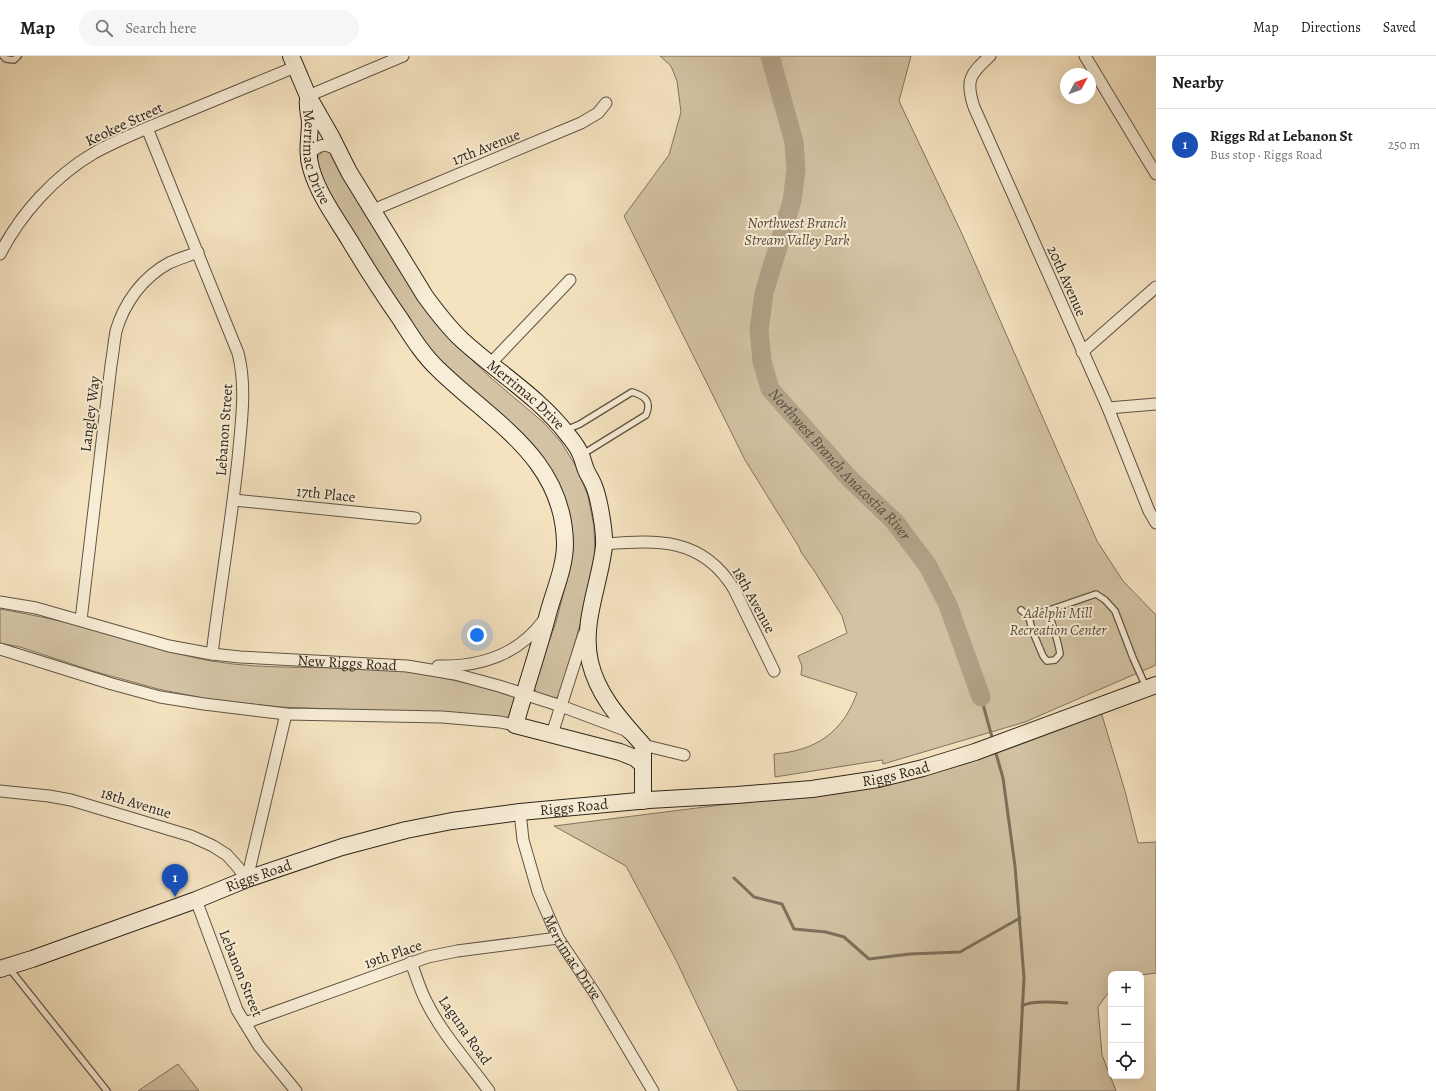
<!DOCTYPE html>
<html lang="en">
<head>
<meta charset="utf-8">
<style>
  :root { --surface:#fff; --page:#f6f6f6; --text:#202124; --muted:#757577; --line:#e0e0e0; --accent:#d93025 }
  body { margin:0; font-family:Alegreya,serif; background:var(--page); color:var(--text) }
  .controls { position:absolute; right:12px; bottom:12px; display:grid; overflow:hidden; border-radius:8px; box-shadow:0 4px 16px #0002 }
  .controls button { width:36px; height:36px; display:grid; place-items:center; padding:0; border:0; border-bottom:1px solid var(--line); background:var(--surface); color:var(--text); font:20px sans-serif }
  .compass { position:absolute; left:1060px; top:12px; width:36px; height:36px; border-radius:50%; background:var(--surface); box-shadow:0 4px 16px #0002; rotate:49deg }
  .you { position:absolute; left:477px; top:579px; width:14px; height:14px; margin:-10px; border:3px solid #fff; border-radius:50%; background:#1a73e8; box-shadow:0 0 0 6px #1a73e833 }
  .badge { display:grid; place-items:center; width:26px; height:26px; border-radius:50%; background:var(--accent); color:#fff; font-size:13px; font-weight:700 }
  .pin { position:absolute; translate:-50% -33px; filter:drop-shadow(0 1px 2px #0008) }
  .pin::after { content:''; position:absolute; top:21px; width:14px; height:12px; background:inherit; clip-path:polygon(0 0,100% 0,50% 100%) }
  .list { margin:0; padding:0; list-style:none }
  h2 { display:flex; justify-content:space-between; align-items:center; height:52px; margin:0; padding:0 16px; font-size:17px }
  h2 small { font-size:13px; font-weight:400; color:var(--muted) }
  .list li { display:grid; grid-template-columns:26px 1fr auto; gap:12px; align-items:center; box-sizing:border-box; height:72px; padding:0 16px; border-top:1px solid var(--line) }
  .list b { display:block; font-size:15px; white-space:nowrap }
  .list p { margin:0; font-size:13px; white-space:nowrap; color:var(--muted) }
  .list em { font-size:13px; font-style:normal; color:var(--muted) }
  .icon { flex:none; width:22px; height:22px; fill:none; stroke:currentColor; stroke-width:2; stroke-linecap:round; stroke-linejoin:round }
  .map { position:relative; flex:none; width:1156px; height:1035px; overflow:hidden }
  header { display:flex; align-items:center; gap:24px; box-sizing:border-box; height:56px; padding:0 20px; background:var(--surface); border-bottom:1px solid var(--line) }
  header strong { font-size:19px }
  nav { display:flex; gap:22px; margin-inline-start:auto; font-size:14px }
  .search { width:280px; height:36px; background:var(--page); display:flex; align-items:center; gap:10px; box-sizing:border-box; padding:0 14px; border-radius:22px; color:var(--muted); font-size:15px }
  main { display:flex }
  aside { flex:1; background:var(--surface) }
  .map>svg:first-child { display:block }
  .green { fill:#d3c3a4; stroke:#817460 }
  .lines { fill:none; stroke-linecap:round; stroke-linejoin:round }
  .stream { stroke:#7e705c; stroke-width:3 }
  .river { stroke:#b2a288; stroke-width:19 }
  .lane-casing { stroke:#605444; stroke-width:8 }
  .street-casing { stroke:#605444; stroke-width:13 }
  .secondary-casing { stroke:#2f251b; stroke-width:18 }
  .lane { stroke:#f8edd6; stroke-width:5.5 }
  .street { stroke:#f8edd6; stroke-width:11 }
  .secondary { stroke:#f8edd6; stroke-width:16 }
  .labels { text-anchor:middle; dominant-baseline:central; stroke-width:4; stroke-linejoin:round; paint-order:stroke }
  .street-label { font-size:15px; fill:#2f251b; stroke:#f8edd6 }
  .park-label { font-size:15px; font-style:italic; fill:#584c3d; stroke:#f8edd6 }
  .water-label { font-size:16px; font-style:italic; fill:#5d5141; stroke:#f8edd6 }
</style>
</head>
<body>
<header>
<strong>Map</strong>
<div class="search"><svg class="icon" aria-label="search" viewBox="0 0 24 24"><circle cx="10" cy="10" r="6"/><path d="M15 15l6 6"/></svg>Search here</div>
<nav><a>Map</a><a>Directions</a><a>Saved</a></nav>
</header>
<main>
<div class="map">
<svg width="1156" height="1035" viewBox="0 0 1156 1035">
  <rect width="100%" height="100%" fill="#f5e3c0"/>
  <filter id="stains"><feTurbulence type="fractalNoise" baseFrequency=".005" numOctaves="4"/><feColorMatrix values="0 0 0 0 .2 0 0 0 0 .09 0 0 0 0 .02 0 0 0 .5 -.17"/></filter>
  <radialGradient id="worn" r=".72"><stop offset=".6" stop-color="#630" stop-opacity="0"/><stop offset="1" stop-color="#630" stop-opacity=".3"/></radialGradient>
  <path class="green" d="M660,0H911L899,45L963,180L1097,485L1123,525L1156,559V609L1025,666L883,708L882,704L775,721L774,698C816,695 843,676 857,637L801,619L802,610L798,600L847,577L842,560L815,516L801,496L799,491L745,404L624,160L669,99L681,56L677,25L671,10Z
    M327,94L333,98L449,282L491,322L543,366L561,386L577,412L588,440L594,470L595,500L586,548L560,638L556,642L537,637L533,630L556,566L570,512V470L548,410L520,375L492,352L465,332L417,281L324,134L316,103L322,96Z
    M0,553C27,558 54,563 80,570C124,581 167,597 211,605C270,615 331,609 390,614C432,617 474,629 514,640L518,646L509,663L392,655L280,651L213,644L158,633L93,615L20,591L0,587Z
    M1101,656L1125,735L1138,787L1156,786V917L1141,919V918H1111V933L1098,951L1102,999L1116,1035H738L675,902L626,810L554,770L816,737Z
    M178,1008L199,1035H138Z"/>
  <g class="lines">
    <path class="stream" d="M981,641L993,685
      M995,694L1003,722L1015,810L1020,871L1024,922L1018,1035
      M734,822L754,841L782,848L794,873L826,876L844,881L869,903L910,898L960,896L1020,862
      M1022,950C1031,944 1055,946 1067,947"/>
    <path class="river" id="s1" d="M770,0L794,86L796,114L792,145L764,237L759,274L762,305L770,333L849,422L895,466L928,510L948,549L981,641"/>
    <defs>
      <path id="lane" d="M3,0L6,3L14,4L18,0
        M566,374L580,368L632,336C645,340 652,345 646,359L583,398
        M1021,554L1029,561L1032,574L1043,600L1047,605L1055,604L1060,598C1058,583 1052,569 1048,554
        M1029,561L1096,538L1105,544L1115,555L1133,602L1146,631
        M9,912L107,1035"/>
      <g id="street">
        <path d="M990,0C970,18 965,24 974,51L1108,352L1149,455L1156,467"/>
        <path d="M1085,0L1156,118"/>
        <path d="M308,40L403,0"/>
        <path d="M147,72L238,297C247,331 241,368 238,403C231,468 220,533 212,598"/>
        <path d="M308,99C319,88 325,86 338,95"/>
        <path d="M373,154L581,67L598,57L606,47"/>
        <path d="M0,198C21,157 55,120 94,97C123,81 155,69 186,56C222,41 259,26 295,11"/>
        <path d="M1082,296L1156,231"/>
        <path d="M490,308L570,224"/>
        <path d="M1108,352L1156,348"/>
        <path d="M234,444L415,462"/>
        <path d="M604,488C658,484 702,481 734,533L774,615"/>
        <path id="s2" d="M0,546L36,552L169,590L212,598L240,601L407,610L455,618L499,630L561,650L625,674L643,689L684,699"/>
        <path d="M81,564L111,309C113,298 114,286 116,275C124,247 143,221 169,207C178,203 188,200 198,196"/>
        <path d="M0,593L112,628L160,641L204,648L286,658L442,661L500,666L515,669"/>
        <path d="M438,610C479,611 518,599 543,565"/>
        <path d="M552,678L584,578"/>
        <path d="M0,735L49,740L71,744L191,780L213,790L227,799L236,809L247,823"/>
        <path id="s3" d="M520,756L523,784L538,836L558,882L596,939L653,1035"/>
        <path d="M247,823L286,658"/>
        <path d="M196,844L237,954L259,990L296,1035"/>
        <path d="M411,906C416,920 420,934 427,947C443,979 468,1006 489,1035"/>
        <path d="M245,967L428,901L457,895L558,882"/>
      </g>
      <g id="secondary">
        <path id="s4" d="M291,0L308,40L332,82L349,116L425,240C436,255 448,271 462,284C497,316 539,341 568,379C573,385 578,392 581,399C583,404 584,409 586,414C588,419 592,424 594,430C599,442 605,476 604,490C600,528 581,567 590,606C598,640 621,664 643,689V745"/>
        <path id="s5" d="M308,44C307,51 309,58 310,65C310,82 306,95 311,112C318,138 336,162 350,185C366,212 383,238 401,264C412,281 423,299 438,313C492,366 564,402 565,488C565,510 555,533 549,554C539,593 526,630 515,669L620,696L635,702L642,708"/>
        <path id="s6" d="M0,913L32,903L196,844L247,823L342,791L406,774L452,765L520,756L649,744L737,739L812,733L878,723L923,712L975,696L1156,629"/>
      </g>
    </defs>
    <use href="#lane" class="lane-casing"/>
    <use href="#street" class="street-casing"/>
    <use href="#secondary" class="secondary-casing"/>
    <use href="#lane" class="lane"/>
    <use href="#street" class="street"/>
    <use href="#secondary" class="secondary"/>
  </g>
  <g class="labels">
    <g class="street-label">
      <text transform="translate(124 68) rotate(-25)">Keokee Street</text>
      <text transform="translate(486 91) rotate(-22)">17th Avenue</text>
      <text stroke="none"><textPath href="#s5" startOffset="58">Merrimac Drive</textPath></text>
      <text transform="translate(1067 225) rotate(66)">20th Avenue</text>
      <text stroke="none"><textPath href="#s4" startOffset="417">Merrimac Drive</textPath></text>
      <text transform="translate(90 358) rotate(-83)">Langley Way</text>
      <text transform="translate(224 374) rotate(-86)">Lebanon Street</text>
      <text transform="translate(326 438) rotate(6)">17th Place</text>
      <text transform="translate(754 544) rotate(61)">18th Avenue</text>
      <text stroke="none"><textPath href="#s2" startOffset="354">New Riggs Road</textPath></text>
      <text stroke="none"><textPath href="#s6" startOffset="923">Riggs Road</textPath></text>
      <text transform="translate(136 747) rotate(17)">18th Avenue</text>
      <text stroke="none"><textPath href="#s6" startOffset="599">Riggs Road</textPath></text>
      <text stroke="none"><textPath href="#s6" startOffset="275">Riggs Road</textPath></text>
      <text transform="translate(393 898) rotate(-19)">19th Place</text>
      <text stroke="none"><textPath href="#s3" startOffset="156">Merrimac Drive</textPath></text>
      <text transform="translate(241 917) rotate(68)">Lebanon Street</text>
      <text transform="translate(465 974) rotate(55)">Laguna Road</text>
    </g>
    <g class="park-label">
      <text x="797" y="167">Northwest Branch<tspan x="797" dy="17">Stream Valley Park</tspan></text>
      <text x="1058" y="557">Adelphi Mill<tspan x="1058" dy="17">Recreation Center</tspan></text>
    </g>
    <g class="water-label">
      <text stroke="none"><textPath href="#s1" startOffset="445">Northwest Branch Anacostia River</textPath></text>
    </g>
  </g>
  <rect width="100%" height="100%" filter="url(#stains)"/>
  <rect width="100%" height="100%" fill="url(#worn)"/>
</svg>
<div class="controls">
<button>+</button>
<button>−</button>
<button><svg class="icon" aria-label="locate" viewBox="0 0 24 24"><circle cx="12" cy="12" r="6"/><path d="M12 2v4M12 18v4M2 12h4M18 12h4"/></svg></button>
</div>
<svg class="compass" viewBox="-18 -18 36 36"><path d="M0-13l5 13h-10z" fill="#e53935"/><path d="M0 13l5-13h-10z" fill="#757577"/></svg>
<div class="you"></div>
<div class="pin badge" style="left:175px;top:841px;background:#1a4fb4">1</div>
</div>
<aside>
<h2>Nearby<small></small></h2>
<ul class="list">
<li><span class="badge" style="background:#1a4fb4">1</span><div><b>Riggs Rd at Lebanon St</b><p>Bus stop · Riggs Road</p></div><em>250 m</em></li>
</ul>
</aside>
</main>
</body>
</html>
